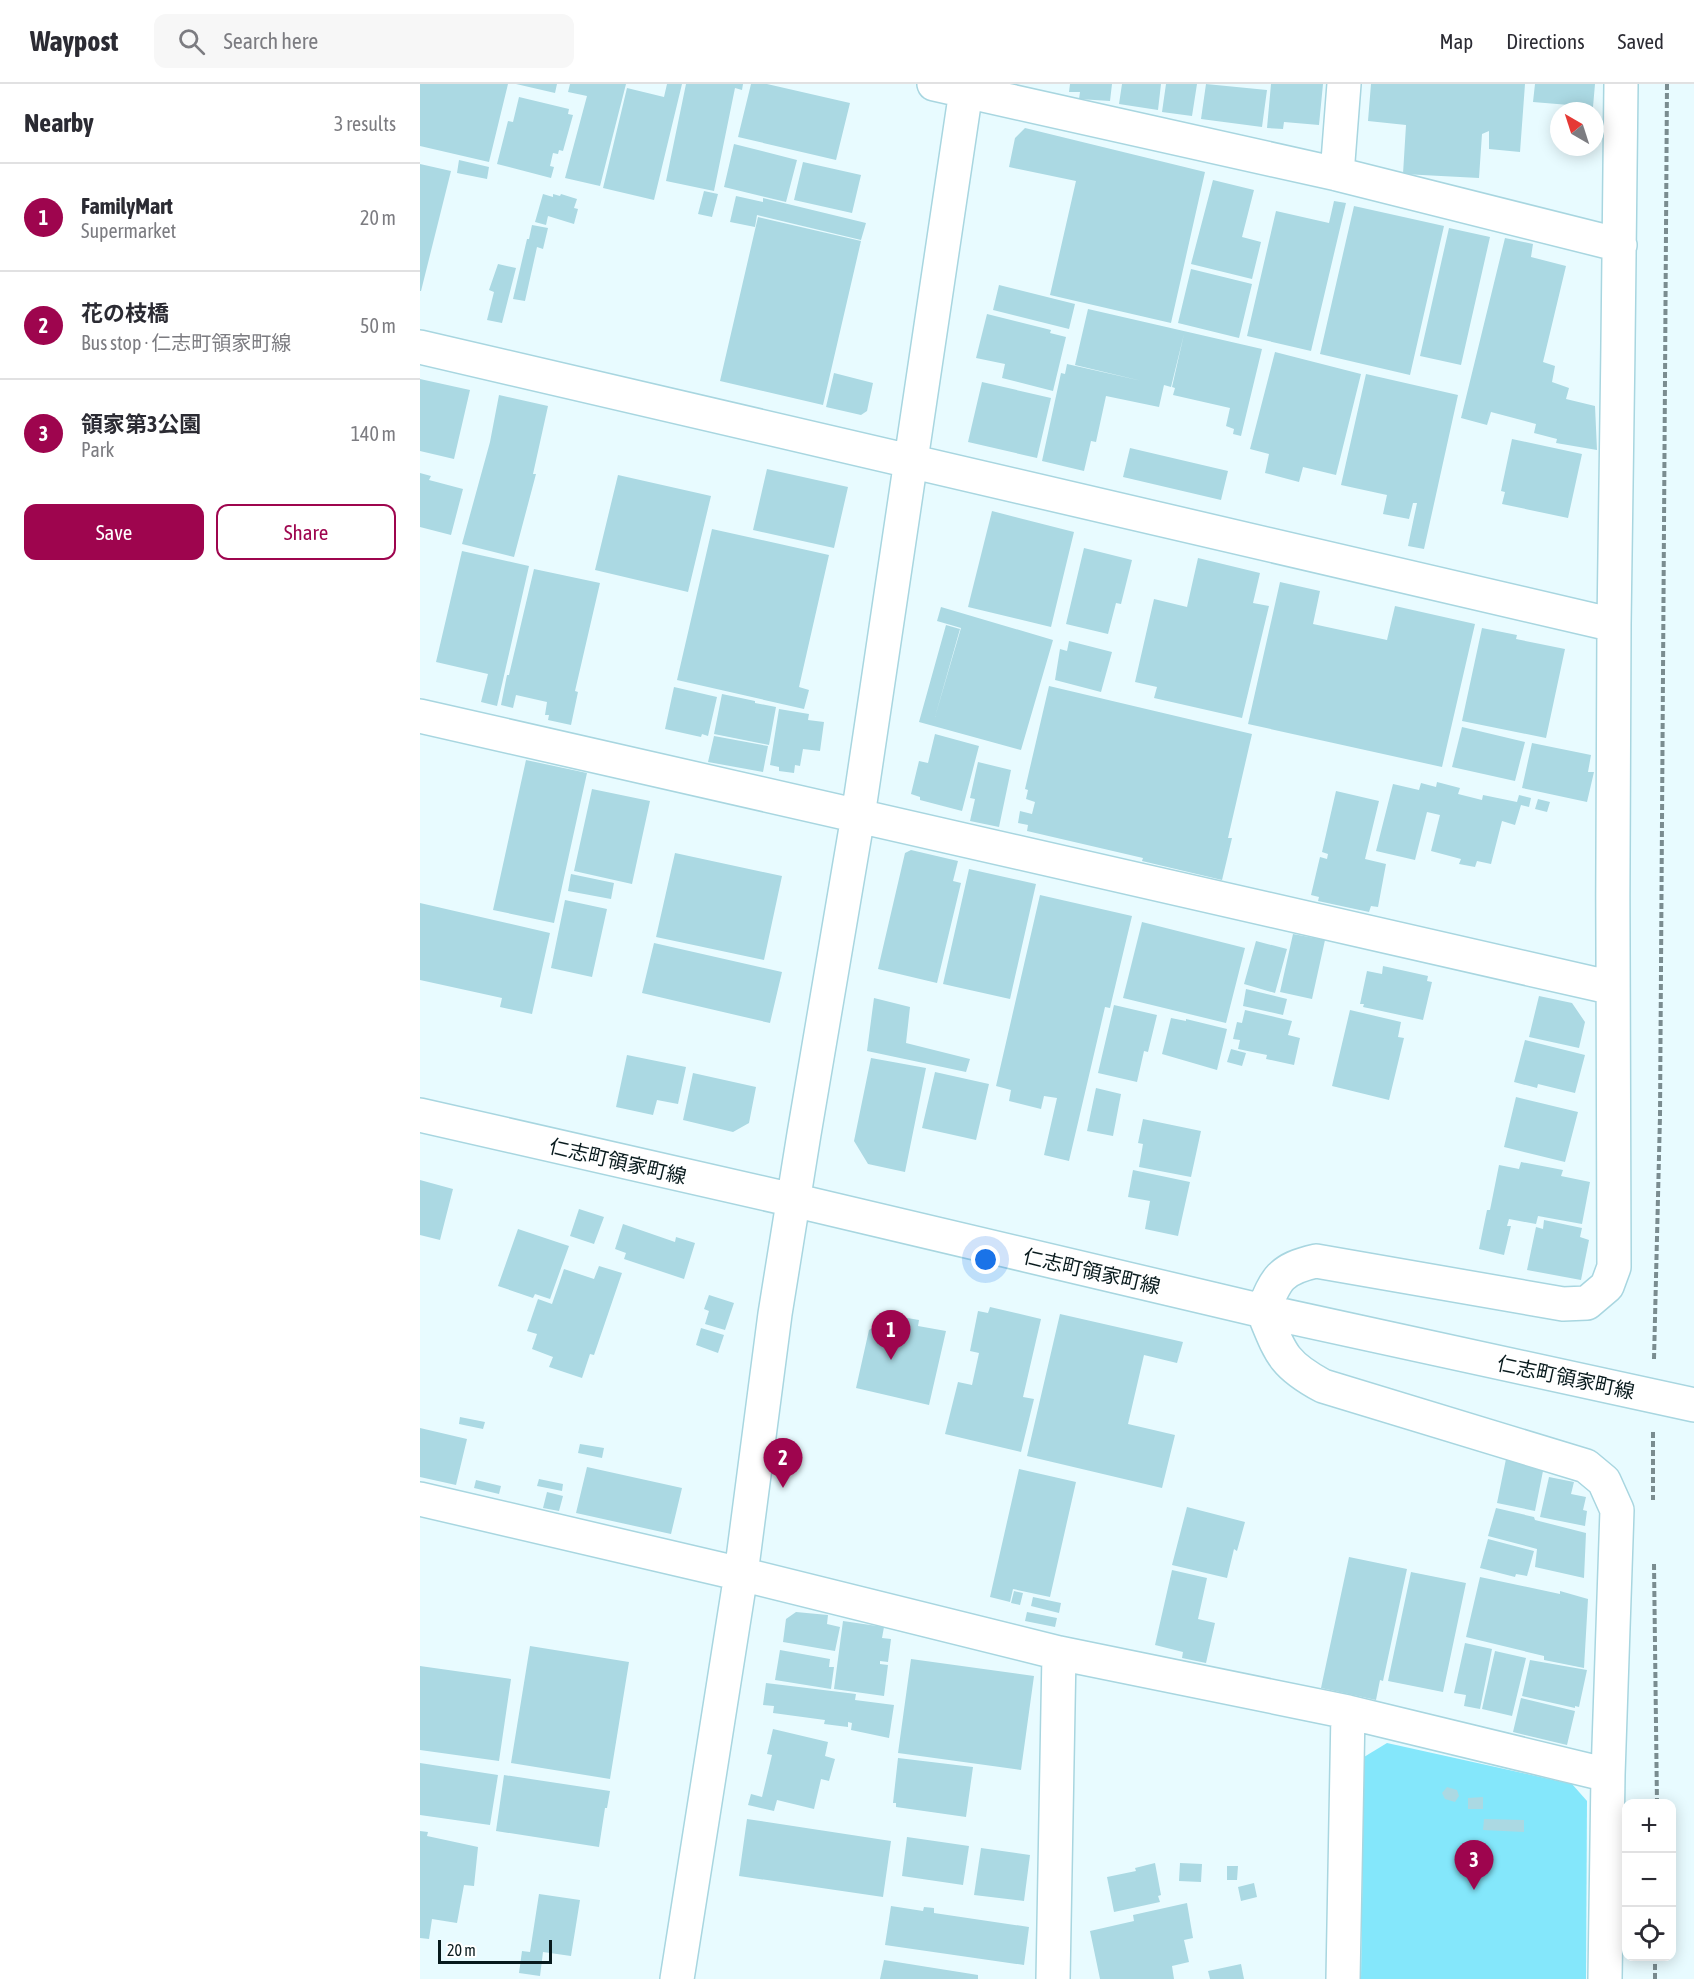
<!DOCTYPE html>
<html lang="en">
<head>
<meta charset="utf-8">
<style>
  :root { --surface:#fff; --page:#f7f7f7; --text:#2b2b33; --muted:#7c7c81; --line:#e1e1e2; --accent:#9e054e }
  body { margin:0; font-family:"Asap Condensed","Noto Sans JP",sans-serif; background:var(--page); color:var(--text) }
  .controls { position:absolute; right:18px; bottom:18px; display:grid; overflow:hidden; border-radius:12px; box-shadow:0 3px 15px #0003 }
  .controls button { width:54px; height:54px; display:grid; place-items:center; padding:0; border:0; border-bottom:2px solid var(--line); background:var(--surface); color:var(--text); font:30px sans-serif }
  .compass { position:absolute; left:1130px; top:18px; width:54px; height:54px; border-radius:50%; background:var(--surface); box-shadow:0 3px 15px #0003; rotate:321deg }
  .scale { position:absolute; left:18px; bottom:15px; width:114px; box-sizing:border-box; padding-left:6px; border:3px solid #081a1d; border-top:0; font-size:16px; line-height:21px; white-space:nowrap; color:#081a1d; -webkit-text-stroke:4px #fff; paint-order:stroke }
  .you { position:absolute; left:566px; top:1176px; width:21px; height:21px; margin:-15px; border:4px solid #fff; border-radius:50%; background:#1a73e8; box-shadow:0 0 0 9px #1a73e833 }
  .badge { display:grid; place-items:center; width:39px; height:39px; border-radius:50%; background:var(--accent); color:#fff; font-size:20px; font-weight:700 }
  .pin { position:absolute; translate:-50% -50px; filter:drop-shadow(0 2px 3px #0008) }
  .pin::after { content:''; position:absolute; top:32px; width:21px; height:18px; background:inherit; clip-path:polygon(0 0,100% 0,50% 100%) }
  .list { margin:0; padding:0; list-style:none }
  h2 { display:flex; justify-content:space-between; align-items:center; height:78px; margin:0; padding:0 24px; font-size:26px }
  h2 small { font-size:20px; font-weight:400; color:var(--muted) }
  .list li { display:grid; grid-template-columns:39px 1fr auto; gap:18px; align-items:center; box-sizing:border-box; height:108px; padding:0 24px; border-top:2px solid var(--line) }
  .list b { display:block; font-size:22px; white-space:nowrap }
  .list p { margin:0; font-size:20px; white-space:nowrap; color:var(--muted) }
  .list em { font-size:20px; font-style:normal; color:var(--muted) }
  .actions { display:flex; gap:12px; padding:18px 24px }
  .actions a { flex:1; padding:14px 0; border:2px solid var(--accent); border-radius:12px; text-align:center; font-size:21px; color:var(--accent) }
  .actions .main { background:var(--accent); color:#fff }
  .icon { flex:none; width:33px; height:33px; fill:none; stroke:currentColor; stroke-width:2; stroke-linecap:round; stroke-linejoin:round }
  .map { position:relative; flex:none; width:1274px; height:1895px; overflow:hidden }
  header { display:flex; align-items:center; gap:36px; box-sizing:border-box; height:84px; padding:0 30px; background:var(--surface); border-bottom:2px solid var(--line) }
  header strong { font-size:28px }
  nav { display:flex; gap:33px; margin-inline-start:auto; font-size:21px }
  .search { width:420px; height:54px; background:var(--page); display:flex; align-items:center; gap:15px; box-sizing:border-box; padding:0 21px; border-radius:12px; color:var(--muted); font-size:22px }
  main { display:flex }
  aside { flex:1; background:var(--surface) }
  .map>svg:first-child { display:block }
  .green { fill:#84e7fb }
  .building { fill:#abd9e3 }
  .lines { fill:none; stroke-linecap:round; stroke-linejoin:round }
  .minor-casing { stroke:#a8d6e0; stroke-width:36 }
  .path { stroke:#7a8c90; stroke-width:4; stroke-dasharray:6 3; stroke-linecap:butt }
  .minor { stroke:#fff; stroke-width:33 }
  .labels { text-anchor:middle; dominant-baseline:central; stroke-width:5; stroke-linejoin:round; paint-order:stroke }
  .street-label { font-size:20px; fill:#081a1d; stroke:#fff }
</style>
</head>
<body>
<header>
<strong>Waypost</strong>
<div class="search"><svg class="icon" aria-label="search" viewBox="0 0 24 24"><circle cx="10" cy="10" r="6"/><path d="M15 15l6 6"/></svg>Search here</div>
<nav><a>Map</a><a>Directions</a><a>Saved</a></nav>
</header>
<main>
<aside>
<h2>Nearby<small>3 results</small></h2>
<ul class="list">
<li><span class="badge">1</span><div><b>FamilyMart</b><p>Supermarket</p></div><em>20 m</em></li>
<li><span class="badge">2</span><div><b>花の枝橋</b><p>Bus stop · 仁志町領家町線</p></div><em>50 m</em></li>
<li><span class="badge">3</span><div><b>領家第3公園</b><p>Park</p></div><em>140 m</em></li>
</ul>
<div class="actions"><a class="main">Save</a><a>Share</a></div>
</aside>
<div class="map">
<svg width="1274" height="1895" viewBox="0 0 1274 1895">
  <rect width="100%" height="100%" fill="#e8fbff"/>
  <path class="green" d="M967,1659L1152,1700L1167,1717L1166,1895H941L944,1673Z"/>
  <path class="building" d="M0,0H88L69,78L0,62Z
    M96,0H137L135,9Z
    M150,0H206L180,102L145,94L167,12L148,8Z
    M247,0H262L234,116L183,104L207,4L244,13Z
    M266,0H323L322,6L315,4L294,107L246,97Z
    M331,0H347L430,19L416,76L318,53Z
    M650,0H692L690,17L659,15L660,8H649Z
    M702,0H741L738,26L699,20Z
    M746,0H777L772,32L742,28Z
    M786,0L847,6L842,43L781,35Z
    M851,0H903L899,41L864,38L863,45L847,44Z
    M951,0H1105L1100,68L1069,65V47L1062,50L1059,94L983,90L986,41L948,37Z
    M1115,0H1175L1173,23L1113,18Z
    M99,13L149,25L148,30L153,31L143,67L139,66L138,70L133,69L130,82L134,83L131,94L77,80L88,37L93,38Z
    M605,44L785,88L751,239L630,211L656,97L589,83L595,54Z
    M314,60L377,76L366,118L304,103Z
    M39,76L69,83L67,95L37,89Z
    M383,78L441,91L432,129L374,116Z
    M0,80L31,87L1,207H0Z
    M793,96L834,106L822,153L841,158L832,195L771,180Z
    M284,107L298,110L292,133L278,130Z
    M123,110L133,113V110L140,112L141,110L157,115L154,124L158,125L154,140L128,132L126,141L115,138Z
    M316,112L343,118V114L446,139L441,156L337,131L335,143L310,138Z
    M914,117L926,119L891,267L827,252L856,127L909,139Z
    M934,122L1024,142L990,291L900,270Z
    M338,133L441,157L403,321L300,297Z
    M112,141L128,144L123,165L117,163L105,217L93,215L107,155H109Z
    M1029,144L1070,153L1041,281L1000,272Z
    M1085,154L1113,160L1111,173L1146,182L1123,278L1135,282L1132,298L1149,304L1146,315L1175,322L1177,366L1136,359L1137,355L1114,349L1116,340L1071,328L1067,341L1041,334Z
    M78,180L96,184L82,239L67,236L74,208L69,206Z
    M771,185L832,200L819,254L758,239Z
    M579,201L655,220L649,245L573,226Z
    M668,225L842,265L821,352L813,350L814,345L806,342L810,324L753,311L755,304L752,303L764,250L751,303L744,301L739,323L686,312L676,358L671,357L664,387L622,377L641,289L645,290L647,280L722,297L655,281Z
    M567,230L631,246L630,249L646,253L633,307L582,294L585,280L556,274Z
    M855,268L941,290L916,391L883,383L879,398L845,389L849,370L830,365Z
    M414,289L453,299L447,327L441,331L406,323Z
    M946,290L1038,311L1004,465L988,462L997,419H993L989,435L963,430L967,411L921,401Z
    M0,295L50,306L34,375L0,367Z
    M562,298L631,314L617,374L548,358Z
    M79,311L128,322L113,390H116L94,473L42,460L70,358Z
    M1092,355L1162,370L1148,434L1082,420L1085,408L1081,407Z
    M710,364L808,387L801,416L703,393Z
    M347,385L428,403L414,464L333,446Z
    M0,389L11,392L9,396L43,405L31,451L0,443Z
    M198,391L291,412L268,508L175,486Z
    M572,427L654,448L631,543L548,523Z
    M292,445L409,471L379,603L389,606L384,625L257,596Z
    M664,464L712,476L701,520L696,519L688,550L646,540Z
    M42,467L109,482L77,622L61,618L68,590L16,578Z
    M778,474L840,489L833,519L849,522L822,634L734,614L737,603L715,598L734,515L767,523Z
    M114,485L180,499L155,607L158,608L151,641L128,636L129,631H125L127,618L96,611L93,624L81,621L87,591H89Z
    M860,498L900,507L893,540L967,556L975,522L1055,540L1022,683L828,640Z
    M521,523L633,556L601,666L499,638L526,541L540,545L515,633L541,544L517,537Z
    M1062,544L1097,551L1096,555L1145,565L1126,654L1042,637Z
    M649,557L692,568L681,608L635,596L640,565L647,567Z
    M629,602L832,650L808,754H812L802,796L722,777L723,774L607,747L608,741L598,739L600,727L612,730L615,718L606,715L608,706L605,705Z
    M254,603L297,613L288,652L282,650L281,653L245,645Z
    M302,610L335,617V619L356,623L349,661L294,650Z
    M359,625L389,630L388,636L404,638L400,667L383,665L380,682L375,681L374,689L359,687V683L350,681Z
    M1042,643L1105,658L1095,697L1032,683Z
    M515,650L559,662L542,727L500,716V713L491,710L499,677L508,679Z
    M294,652L348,662L343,688L288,678Z
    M1112,659L1171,671L1168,688H1174L1167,718L1102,704Z
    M106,676L167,689L134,839L73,826Z
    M558,678L591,686L579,743L550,737L555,715L550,714Z
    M1017,698L1040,704L1038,710L1062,716L1063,711L1097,718L1099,711L1111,714L1109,723L1101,721L1095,741L1082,737L1071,780L1057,777L1055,783L1039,780L1041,775L1011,767L1020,731L1007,728L995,776L956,767L973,700L999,706L1001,699L1016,703Z
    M172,705L230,717L212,800L154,787Z
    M916,707L959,717L945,775L966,780L958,823L951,822L949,828L898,817L899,813L891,811L900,773L907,775L908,770L902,768Z
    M1118,715L1130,718L1127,728L1115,725Z
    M491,766L538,777L533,797L541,799L517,899L458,885L485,769Z
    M255,769L362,792L344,876L236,853Z
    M549,785L616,800L590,915L523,900Z
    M151,790L194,799L191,815L148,807Z
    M620,811L712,832L690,924L685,923L649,1077L624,1071L637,1014L624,1012L621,1025L589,1017L591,1006L576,1002Z
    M145,816L187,825L172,893L131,884Z
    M0,819L130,849L112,930L80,923L82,914L0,896Z
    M722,838L825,864L806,939L703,914Z
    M873,850L905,856L892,915L860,908Z
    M836,857L867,865L855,909L824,900Z
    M234,859L362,888L350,939L222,909Z
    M963,882L1008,892L1007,897L1012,898L1003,936L943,923L944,920H940L947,887L962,890Z
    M826,905L867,915L863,931L823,922Z
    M1119,912L1152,919L1165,938L1159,964L1109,953Z
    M454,914L490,923L486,959L550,975L546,988L447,967Z
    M694,921L737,931L728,968L724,967L717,998L678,989Z
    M825,926L872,937L868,951L880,954L874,981L846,975L847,971L818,965L820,956L813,955L817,938L822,939Z
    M930,926L981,938L978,953L984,954L969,1016L912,1002Z
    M751,934L766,937V935L807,945L797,986L742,970Z
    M1105,956L1165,971L1155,1009L1118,1000L1117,1004L1094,998Z
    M811,965L826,969L822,982L807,978Z
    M207,971L266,983L258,1020L237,1016L233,1031L196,1023Z
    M451,974L506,984L485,1088L448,1080L434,1057Z
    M515,988L569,1000L556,1056L502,1044Z
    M273,989L336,1003L329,1039L313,1048L263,1036Z
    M676,1004L701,1010L693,1052L667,1047Z
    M1096,1013L1158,1028L1145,1078L1084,1063Z
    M723,1035L781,1047L771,1093L719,1083L723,1060L718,1059Z
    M1101,1078L1143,1086L1141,1092L1170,1098L1162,1140L1118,1132L1116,1140L1089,1135L1087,1142H1091L1084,1171L1059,1165L1067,1126H1070L1079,1081L1099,1085Z
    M713,1086L770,1098L758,1152L725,1145L730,1117L708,1113Z
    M0,1096L33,1105L20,1156L0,1151Z
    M159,1125L184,1133L174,1160L150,1152Z
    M1124,1136L1162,1144L1160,1153L1169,1156L1161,1196L1107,1186L1116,1143L1123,1145Z
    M203,1140L255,1158L256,1153L275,1159L264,1195L204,1175L206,1169L195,1165Z
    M98,1145L149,1162L130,1215L115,1210L113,1214L78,1202Z
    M179,1182L202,1189L174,1271L170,1270L162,1294L129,1283L133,1273L112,1265L117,1250L107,1247L118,1215L132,1220L144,1185L174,1195Z
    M289,1211L314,1219L305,1246L285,1240L289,1227L284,1225Z
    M570,1223L621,1235L603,1313L614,1315L601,1368L525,1350L538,1298L552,1301L559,1269L550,1267L558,1227L568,1229Z
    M640,1230L763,1258L757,1279L724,1271L708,1340L755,1351L742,1404L607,1372Z
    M470,1231L499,1236L498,1242L526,1247L509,1321L436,1304L449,1246Z
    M281,1244L304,1251L298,1269L276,1261Z
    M40,1333L65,1338L63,1345L39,1340Z
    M0,1344L47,1355L36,1401L0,1393Z
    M160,1360L184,1364L182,1374L158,1369Z
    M1086,1375L1124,1382L1115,1427L1077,1419Z
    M167,1383L262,1404L251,1450L156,1429Z
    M599,1385L656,1398L630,1513L593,1505L590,1518L570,1513Z
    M1129,1393L1154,1398L1151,1410L1166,1413L1163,1426L1167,1427L1165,1442L1120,1433Z
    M119,1395L143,1400L142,1407L117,1402Z
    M56,1396L81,1402L79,1410L54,1404Z
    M127,1408L143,1412L139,1427L123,1424Z
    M767,1423L825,1438L817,1467L814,1465L807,1494L752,1481Z
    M1076,1424L1114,1433L1115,1436L1166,1449L1164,1494L1115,1483L1117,1465L1068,1452Z
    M1068,1455L1114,1467L1107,1492L1096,1490L1095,1493L1060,1484Z
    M929,1473L987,1485L963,1597L960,1596L956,1616L901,1604Z
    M752,1486L787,1494L778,1535L795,1539L786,1579L762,1574L763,1568L735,1561Z
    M991,1488L1046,1499L1023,1608L968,1597Z
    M1060,1493L1140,1510V1507L1168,1515L1164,1584L1124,1576V1572L1046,1553Z
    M594,1507L603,1509L600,1521L591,1519Z
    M613,1513L641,1519L639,1529L611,1522Z
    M376,1528L408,1531L407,1540L420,1543L415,1567L363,1558L366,1535Z
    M607,1528L637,1534L635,1543L605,1537Z
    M423,1537L464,1543L462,1554L471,1555L468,1578L460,1577V1580L468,1581L464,1612L414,1605Z
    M1045,1559L1072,1565L1060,1625L1044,1622L1046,1611L1034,1609Z
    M110,1562L209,1578L190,1695L91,1679Z
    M360,1566L410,1575L409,1583H414L411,1605L355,1596Z
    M1075,1567L1106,1574L1092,1632L1062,1625Z
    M491,1575L614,1592L601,1686L478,1669Z
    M1110,1576L1167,1586L1159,1623L1155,1622V1624L1102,1612Z
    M0,1582L91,1595L79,1677L0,1666Z
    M346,1599L436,1610L435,1616L474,1621L469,1654L431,1646L432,1639L428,1638V1643L404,1640L405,1636L353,1629L354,1622L343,1621Z
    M1101,1614L1155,1627L1147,1661L1093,1648Z
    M353,1645L408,1658L405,1672L415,1675L409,1697L401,1695L394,1725L357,1716L354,1727L328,1721L331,1710L342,1713L352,1671L347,1670Z
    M478,1674L553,1683L546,1733L476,1723V1719H473Z
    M0,1679L78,1691L70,1741L0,1731Z
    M84,1691L190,1707L187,1724H185L179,1763L76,1747Z
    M1027,1703L1037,1706L1039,1712L1035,1718L1025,1715L1022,1709Z
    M1063,1713V1725H1048V1714Z
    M327,1735L471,1757L463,1813L319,1792Z
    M1064,1735L1104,1736V1748L1063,1746Z
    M0,1747L8,1748L7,1752L58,1763L54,1802L44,1801L37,1839L12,1835L9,1855L0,1854Z
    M487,1753L549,1762L543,1801L482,1792Z
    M561,1764L610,1771L604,1817L554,1811Z
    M735,1779L741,1811L738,1812L740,1818L694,1828L687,1793L716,1787L715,1784Z
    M760,1779L782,1780L781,1798L759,1797Z
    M807,1782H818L817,1796H807Z
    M834,1799L837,1813L821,1817L818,1803Z
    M119,1810L160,1816L151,1872L123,1868L120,1892L99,1889L102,1867L110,1868Z
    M767,1819L773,1854L764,1856L769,1878L752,1882L754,1895H680L670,1847L714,1837L713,1831Z
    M471,1822L503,1827L504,1823L514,1824V1829L609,1843L604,1881L465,1861Z
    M464,1876L558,1891V1895H460Z
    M821,1880L824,1895H790L788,1887Z"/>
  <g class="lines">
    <defs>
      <path id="minor" d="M514,0L917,90L1200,161
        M917,90L924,0
        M0,263L1194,541
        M0,632L1193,904
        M0,1031L373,1116L843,1227L1274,1321
        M0,1415L321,1490L639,1569L928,1628L1188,1691
        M257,1895L321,1490L355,1230L384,1050L438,732L547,0
        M633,1895L639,1569
        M923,1895L928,1628
        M1185,1895L1188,1691L1197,1426L1184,1397L1166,1382L903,1302C862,1280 860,1268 843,1227C856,1195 860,1185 896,1177L1143,1220L1167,1219L1187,1202L1194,1183C1193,969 1192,755 1194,541C1196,361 1200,180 1201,0"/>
    </defs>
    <use href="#minor" class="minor-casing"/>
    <path class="path" d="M1234,1275L1240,1032L1247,0
      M1233,1348V1416
      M1234,1480L1237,1720
      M1235,1895V1872"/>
    <use href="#minor" class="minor"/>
  </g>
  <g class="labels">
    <g class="street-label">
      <text transform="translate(198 1077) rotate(13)">仁志町領家町線</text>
      <text transform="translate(672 1187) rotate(13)">仁志町領家町線</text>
      <text transform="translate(1146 1293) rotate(12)">仁志町領家町線</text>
    </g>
  </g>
</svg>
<div class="controls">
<button>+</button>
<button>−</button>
<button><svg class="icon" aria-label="locate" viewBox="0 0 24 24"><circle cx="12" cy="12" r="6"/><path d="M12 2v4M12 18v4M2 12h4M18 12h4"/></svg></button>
</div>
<svg class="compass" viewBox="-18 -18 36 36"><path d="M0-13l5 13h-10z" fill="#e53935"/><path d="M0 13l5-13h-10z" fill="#7c7c81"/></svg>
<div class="scale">20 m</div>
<div class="you"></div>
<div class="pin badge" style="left:471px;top:1276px">1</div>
<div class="pin badge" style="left:363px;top:1404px">2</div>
<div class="pin badge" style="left:1054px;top:1806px">3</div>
</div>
</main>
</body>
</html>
